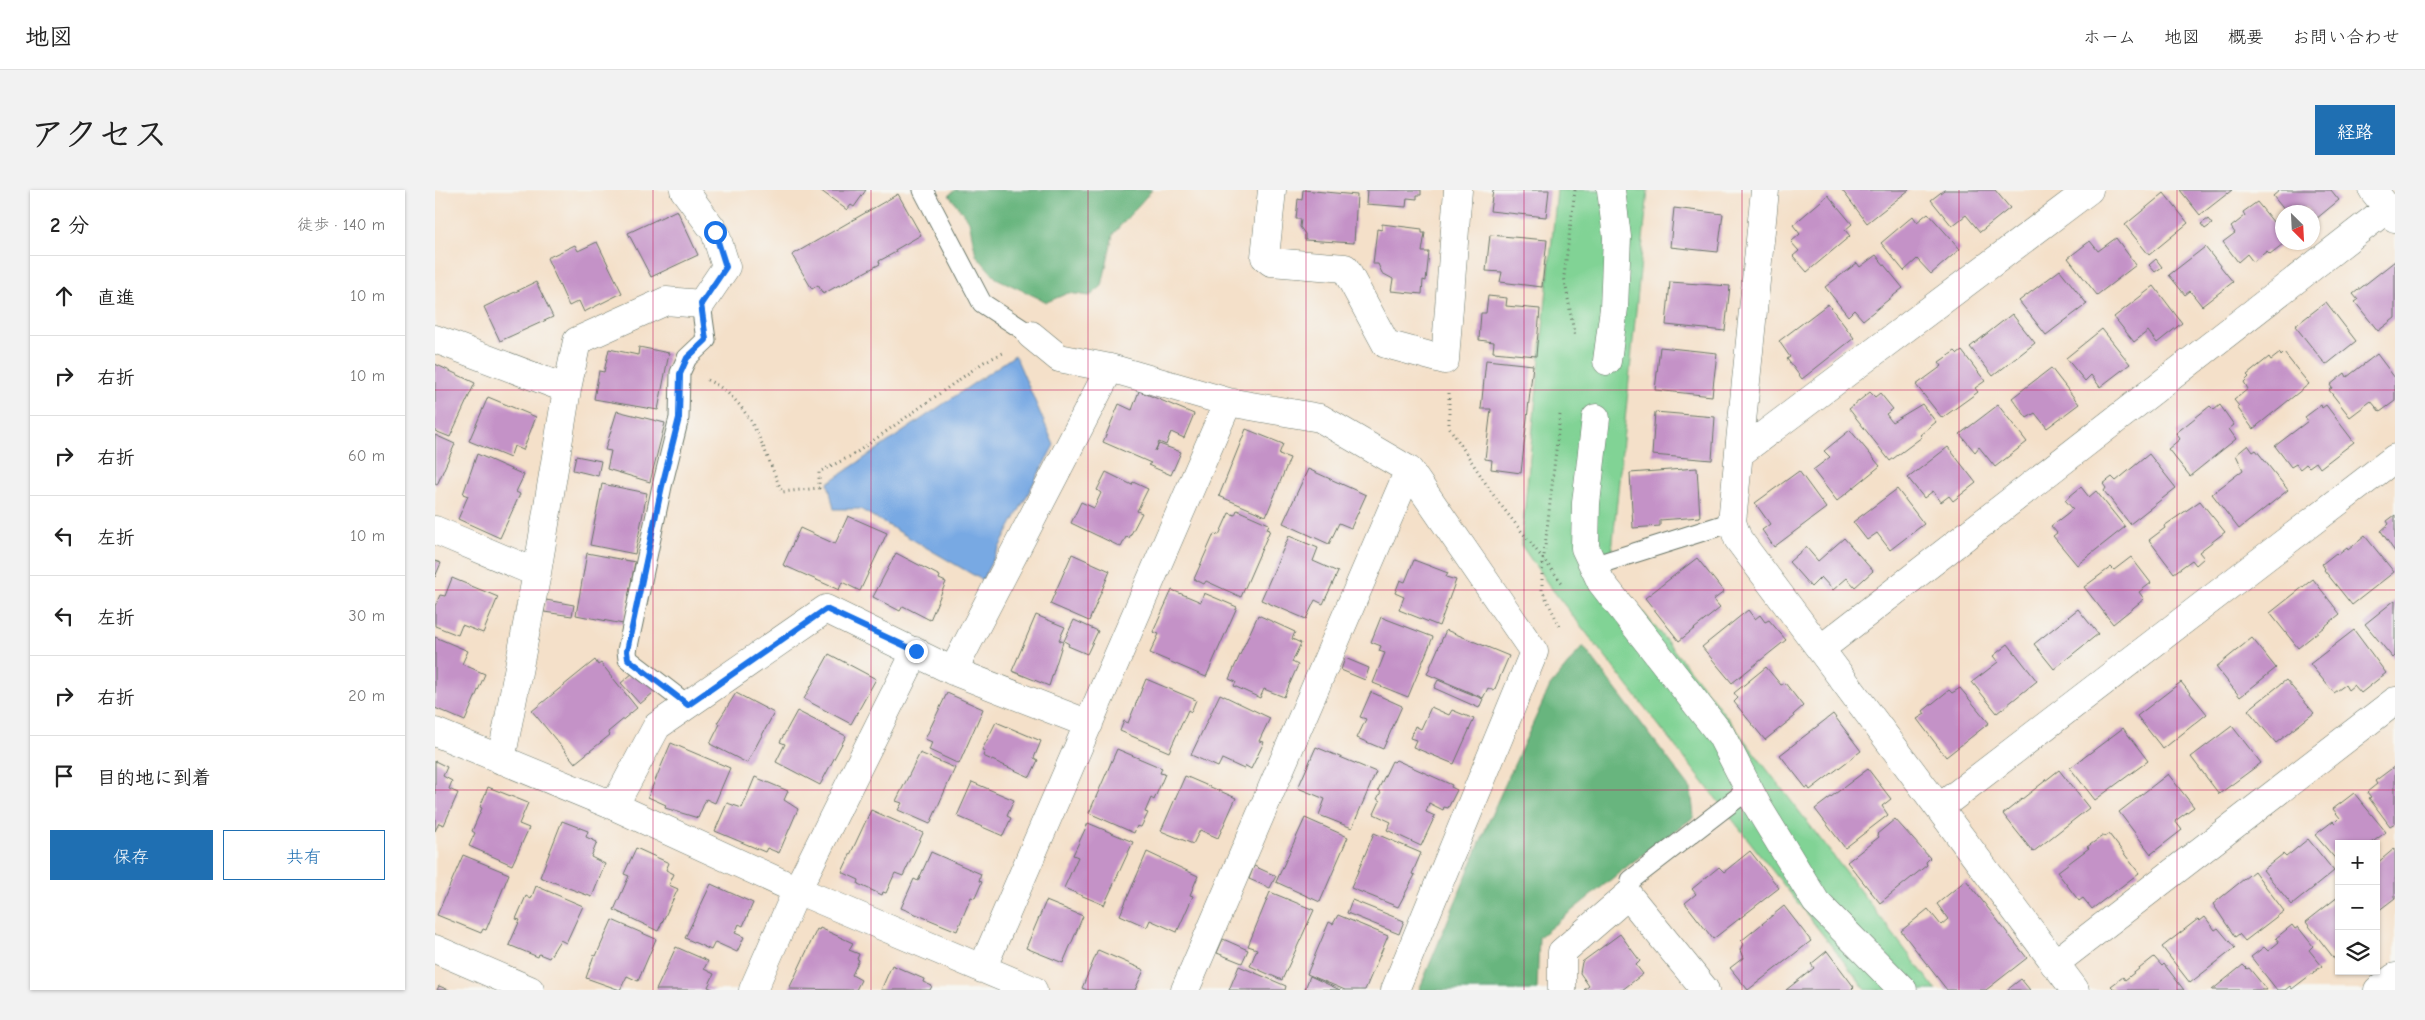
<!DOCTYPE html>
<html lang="ja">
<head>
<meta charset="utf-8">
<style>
  :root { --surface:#fff; --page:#f2f2f2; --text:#222; --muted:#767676; --line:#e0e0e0; --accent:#1f6fb2 }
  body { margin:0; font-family:"Comic Neue","Klee One",sans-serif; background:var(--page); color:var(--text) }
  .controls { position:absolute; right:15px; bottom:15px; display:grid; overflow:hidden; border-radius:0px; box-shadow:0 1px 4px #0004 }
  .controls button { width:45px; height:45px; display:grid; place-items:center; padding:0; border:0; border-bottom:1px solid var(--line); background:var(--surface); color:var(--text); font:25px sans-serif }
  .compass { position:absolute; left:1840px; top:15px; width:45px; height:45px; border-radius:50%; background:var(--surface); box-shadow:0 1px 4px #0004; rotate:156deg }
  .stop { position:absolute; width:15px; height:15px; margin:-11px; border:4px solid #1a73e8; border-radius:50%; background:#fff }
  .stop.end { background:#1a73e8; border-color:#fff; box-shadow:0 1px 5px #0008 }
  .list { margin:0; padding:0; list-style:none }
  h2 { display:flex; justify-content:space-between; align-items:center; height:65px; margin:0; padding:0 20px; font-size:21px }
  h2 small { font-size:16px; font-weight:400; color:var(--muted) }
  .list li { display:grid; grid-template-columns:32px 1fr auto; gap:15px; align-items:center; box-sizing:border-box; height:80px; padding:0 20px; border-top:1px solid var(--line) }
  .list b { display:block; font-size:19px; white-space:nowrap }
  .list em { font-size:16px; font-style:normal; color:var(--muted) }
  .actions { display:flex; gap:10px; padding:15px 20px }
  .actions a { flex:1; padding:11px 0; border:1px solid var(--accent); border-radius:0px; text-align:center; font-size:18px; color:var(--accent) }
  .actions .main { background:var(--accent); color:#fff }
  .icon { flex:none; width:28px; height:28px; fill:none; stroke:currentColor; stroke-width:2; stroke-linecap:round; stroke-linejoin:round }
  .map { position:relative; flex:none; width:1960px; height:800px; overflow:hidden; border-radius:0px }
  header { display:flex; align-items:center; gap:30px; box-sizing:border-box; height:70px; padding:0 25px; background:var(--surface); border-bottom:1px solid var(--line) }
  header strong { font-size:24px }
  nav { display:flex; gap:28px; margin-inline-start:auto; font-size:18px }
  .intro { display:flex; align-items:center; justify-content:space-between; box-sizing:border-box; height:120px; padding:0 30px }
  h1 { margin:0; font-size:35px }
  .button { padding:12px 22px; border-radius:0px; background:var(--accent); color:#fff; font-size:18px; font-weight:700 }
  main { display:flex; gap:30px; padding:0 30px }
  aside { flex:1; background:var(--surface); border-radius:0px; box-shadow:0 1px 4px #0004 }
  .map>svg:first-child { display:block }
  .green { fill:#81d395; stroke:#508864 }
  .forest { fill:#68b57e; stroke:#447959 }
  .water { fill:#78a9e3; stroke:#4c738c }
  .building { fill:#c492c7 }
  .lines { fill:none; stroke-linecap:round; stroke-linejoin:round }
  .lane-casing { stroke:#6a7668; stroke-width:21 }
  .street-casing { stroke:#6a7668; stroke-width:29 }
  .path { stroke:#6a7668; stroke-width:3; stroke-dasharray:1 4; stroke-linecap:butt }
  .lane { stroke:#fff; stroke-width:19 }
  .street { stroke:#fff; stroke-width:28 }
  .route { stroke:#1a73e8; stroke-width:6 }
  .grid { fill:none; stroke:#c2185b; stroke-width:1; stroke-opacity:0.55 }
</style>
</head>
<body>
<header>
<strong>地図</strong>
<nav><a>ホーム</a><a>地図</a><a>概要</a><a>お問い合わせ</a></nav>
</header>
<div class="intro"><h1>アクセス</h1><a class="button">経路</a></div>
<main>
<aside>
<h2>2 分<small>徒歩 · 140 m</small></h2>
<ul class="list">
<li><svg class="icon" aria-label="ahead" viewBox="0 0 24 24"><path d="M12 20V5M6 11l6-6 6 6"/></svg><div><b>直進</b></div><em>10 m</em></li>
<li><svg class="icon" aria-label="right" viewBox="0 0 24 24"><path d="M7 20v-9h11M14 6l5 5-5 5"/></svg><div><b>右折</b></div><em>10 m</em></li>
<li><svg class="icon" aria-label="right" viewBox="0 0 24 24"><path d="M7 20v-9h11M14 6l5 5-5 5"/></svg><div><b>右折</b></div><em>60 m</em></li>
<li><svg class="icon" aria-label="left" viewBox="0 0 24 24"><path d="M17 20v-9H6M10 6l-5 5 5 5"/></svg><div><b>左折</b></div><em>10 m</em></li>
<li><svg class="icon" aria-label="left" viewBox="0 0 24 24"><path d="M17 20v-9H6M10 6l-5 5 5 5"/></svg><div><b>左折</b></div><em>30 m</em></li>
<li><svg class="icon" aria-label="right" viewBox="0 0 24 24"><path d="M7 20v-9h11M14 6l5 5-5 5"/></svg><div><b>右折</b></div><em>20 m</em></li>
<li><svg class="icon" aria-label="arrive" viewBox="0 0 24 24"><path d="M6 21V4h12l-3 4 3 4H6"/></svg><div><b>目的地に到着</b></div></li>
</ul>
<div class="actions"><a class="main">保存</a><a>共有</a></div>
</aside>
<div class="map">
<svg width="1960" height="800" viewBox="0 0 1960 800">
  <rect width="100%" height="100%" fill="#f6f6f2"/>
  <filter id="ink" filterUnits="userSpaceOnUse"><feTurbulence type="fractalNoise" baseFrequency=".02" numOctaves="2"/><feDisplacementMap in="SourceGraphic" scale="10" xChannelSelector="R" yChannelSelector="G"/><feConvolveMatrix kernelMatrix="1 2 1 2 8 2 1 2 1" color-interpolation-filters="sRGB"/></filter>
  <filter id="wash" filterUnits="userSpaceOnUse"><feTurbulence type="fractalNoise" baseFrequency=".0096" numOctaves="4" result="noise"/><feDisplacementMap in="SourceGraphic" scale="20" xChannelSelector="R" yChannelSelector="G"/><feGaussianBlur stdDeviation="1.12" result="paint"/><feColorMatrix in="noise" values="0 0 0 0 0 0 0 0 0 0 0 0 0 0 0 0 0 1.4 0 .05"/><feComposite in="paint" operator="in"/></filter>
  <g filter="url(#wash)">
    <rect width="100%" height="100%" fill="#f4e0c9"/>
    <path class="green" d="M1122,0H1213L1175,381L1275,505L1501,800H1431L1113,394L1086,355Z"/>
    <path class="forest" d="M520,0H717L678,44L667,96L655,106L633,103L612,112L561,88L541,65L534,31L514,5Z
      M1148,456L1256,599L1259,627L1199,671L1104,747L1102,800H984L1058,621L1115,496Z"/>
    <path class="water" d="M580,165L619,255L547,390L425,319H399L393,293Z"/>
    <g id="blocks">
      <path class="building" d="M385,0H431L419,17L416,15L412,20Z
        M868,0L922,5L919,53L870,50V44L865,37L866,29H861L863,9L867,10Z
        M932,0H986V5H982V9L972,8L971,17L931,14Z
        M1058,0H1114L1111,27L1055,21Z
        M1407,0H1474L1432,33Z
        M1509,0H1560L1575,18L1545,42L1531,25L1517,36L1496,10Z
        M1745,0H1797L1765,25Z
        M1845,0H1896L1904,10L1881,29L1871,17L1863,22H1851L1838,6Z
        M1729,3L1753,33L1714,65L1690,35Z
        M463,4L486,45L460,60L461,62L444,71L445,74L404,96V95L388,104L383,95L377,99L357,65Z
        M1393,5L1417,34L1410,40L1415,46L1372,82L1358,66L1364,61L1356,52L1365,44L1358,35Z
        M1822,12L1848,44V54L1835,64L1832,61L1818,72L1812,64L1803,72L1788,52L1800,43L1796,37L1810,26L1808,22Z
        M1239,18L1288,24L1283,62L1235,57Z
        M242,20L263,65L216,87L193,43Z
        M1493,23L1525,59L1496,84L1482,69L1469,81L1446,53L1478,26L1482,32Z
        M1773,29L1777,34L1770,39L1766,34Z
        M947,34L987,39V43H990L987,62H994L991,91L988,90L987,104L956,101L958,89L947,83L943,74H938L942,39L947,40Z
        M1055,45L1112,50L1107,97L1065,92L1067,82L1051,81Z
        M1681,48L1701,75L1662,105L1633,68L1655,51L1663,61Z
        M162,52L187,103L149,122L144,111L134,116L112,68L140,55L143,61Z
        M1770,57L1798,92L1767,116L1755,101L1750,105L1734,85Z
        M1441,65L1468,98L1428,130L1419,120L1413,126L1390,97L1422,73L1425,77Z
        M1721,69L1727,77L1720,82L1714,75Z
        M1960,71V128L1943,141L1920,112L1923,110L1918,104Z
        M1625,80L1652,114L1611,145L1584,111Z
        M101,92L118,127L65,151L49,117Z
        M1235,92L1295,96L1290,141L1231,135Z
        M1719,96L1747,133L1722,153L1713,141L1699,152L1679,127Z
        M1053,106L1072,108L1071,116L1105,119L1101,166L1058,162L1059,152L1044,150L1046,123H1051Z
        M1891,112L1921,151L1891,175L1860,136Z
        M1393,114L1419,148L1367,189L1352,169L1355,167L1344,151Z
        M1577,124L1600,153L1558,186L1535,157Z
        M1667,139L1695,174L1665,197L1656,185L1650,191L1631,168Z
        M204,157L234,163L223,220L159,209L164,181L169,182L174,159L203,165Z
        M1225,157L1282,163L1277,206L1220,200Z
        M1520,161L1523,164L1527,161L1550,191L1540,198L1543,202L1507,228L1481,195L1507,176L1504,172Z
        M1845,163L1846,166L1849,163L1874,194L1818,239L1802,217L1804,216L1799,210L1813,199L1809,192L1814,187L1812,185L1834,167L1836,170Z
        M1942,164L1960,188V211L1945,222L1936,211L1915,227L1894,200L1897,198L1895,195L1910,183L1912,187Z
        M1051,170L1098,175L1086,283L1056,279L1057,270L1050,269L1056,219H1046Z
        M0,174L40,193L15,247L0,241Z
        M1616,178L1644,214L1612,238L1600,223L1592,228L1577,208Z
        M704,201L759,224L749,248L736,242L731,255L724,252L720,261L724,254L746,262L736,285L713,275L716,273L668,252L684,214L697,220Z
        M1435,202L1440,207L1445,203L1458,219L1451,224L1457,232L1487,214L1501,232L1485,245L1487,247L1455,271L1414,219Z
        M53,207L101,227L88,260L79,256L75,268L34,251Z
        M1563,215L1592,252L1560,277L1544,257L1540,262L1525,244Z
        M1785,215L1799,235L1794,239L1801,249L1755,286L1733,259L1745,249L1741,243L1775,216L1779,220Z
        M1886,215L1887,218L1891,215L1919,252L1885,278L1881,272L1874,277L1871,274L1865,279L1861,274L1856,277L1840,256L1873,231L1870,227Z
        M182,221L230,233L215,292L172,279L176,261L170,260Z
        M1220,222L1280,227L1277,270L1217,265Z
        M811,239L848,254L844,264L855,268L831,326L784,306Z
        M1415,240L1445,276L1402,311L1378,280L1395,267L1389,261Z
        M0,245L20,254L2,295L0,294Z
        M1813,255L1818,262L1821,260L1853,300L1804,339L1777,304L1808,280L1801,265Z
        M1513,257L1541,293L1518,311L1514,306L1506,312L1498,301L1489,308L1473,288Z
        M42,264L89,285L81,302L85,304L65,348L23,329L33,306L28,304Z
        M1714,264L1741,298L1695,334L1669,301L1671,298L1668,294L1677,287L1681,291Z
        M141,266L166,271L163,286L138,280Z
        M1262,278L1265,327L1225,330V336L1198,338L1195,283Z
        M873,279L931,305L916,338L904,333L894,354L848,333Z
        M1364,281L1391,318L1339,357L1327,340L1335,334L1320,313Z
        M671,282L697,295L698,292L713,299L702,321L707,323L694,348L691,347L686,357L636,333L646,312L659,318L666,303L662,300Z
        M167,294L212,303L200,364L155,355Z
        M1646,297L1654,307L1661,301L1690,337L1642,375L1618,346L1622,343L1616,336L1638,319L1630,310Z
        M1462,299L1489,334L1455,360L1442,343L1432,350L1418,332Z
        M1765,311L1790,342L1764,362L1769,368L1761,375L1757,370L1739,383L1714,350L1730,338L1729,336Z
        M802,320L834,334L832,339L835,340L806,407L771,391L769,394L759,389L779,344L784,345L794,323L800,325Z
        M1960,325V362L1946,341L1954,334L1952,331Z
        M413,326L452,343L425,401L407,392L404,400L348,375L365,338L400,354Z
        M854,346L883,358L878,371L903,382L888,414L880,410L871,429L826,410Z
        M1930,346L1959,382L1917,415L1889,380L1890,379L1887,374L1901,363L1903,365L1912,358L1913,360Z
        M1409,348L1438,381L1420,397L1412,388L1398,400L1386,387L1376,397L1354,372L1371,357L1383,371Z
        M152,363L200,372L188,434L141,425Z
        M461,363L505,386L504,389L511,392L495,430L468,416L465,421L438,407Z
        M637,364L675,381L654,431L615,414Z
        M1696,367L1716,393L1704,402L1709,409L1678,434L1649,397L1676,377L1679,380Z
        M1262,368L1289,402L1278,410L1285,418L1244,451L1210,408Z
        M979,370L1013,383L1011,387L1021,390L1004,436L964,420L969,407L960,403L965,390L970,392Z
        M0,371L6,373L0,387Z
        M17,388L63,407L48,443L27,435L23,445L0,436V416L5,405L10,406Z
        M1878,389L1905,424L1863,458L1835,423Z
        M737,400L766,412L769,403L802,417L771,487L715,463L724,444L718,442Z
        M111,410L139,415L137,426L109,422Z
        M1960,410V466L1958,468L1930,434Z
        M1643,419L1663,444L1619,479L1599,454Z
        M1313,420L1320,429L1325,425L1330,432L1334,430L1351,450L1297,493L1267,457Z
        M601,425L630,437L624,450L628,452L614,496L577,481Z
        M823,425L860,442L857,449L866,453L857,472L863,475L849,507L829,499L825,508L799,496L801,492L794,489Z
        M946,427L998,447L973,507L938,493L950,463L944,461L946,456L936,452Z
        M639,430L663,441L652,464L633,456L634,454L629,451Z
        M1011,440L1074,466L1059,501L1053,498L1048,508L992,484Z
        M1919,440L1951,483L1926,503L1919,495L1913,500L1910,495L1899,503L1875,474Z
        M0,447L33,461L27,474L50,484L30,531L0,518Z
        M1817,448L1841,478L1805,507L1781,477Z
        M1573,454L1602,491L1562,523L1537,492L1563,472L1558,466Z
        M394,464L441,489L416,534L369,509Z
        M910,468L934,478L930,490L906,480Z
        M160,470L163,475L166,473L202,518L173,542L175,545L140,573L97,521Z
        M1331,477L1346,495L1350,493L1368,516L1358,525L1359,527L1330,550L1299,512L1303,508L1299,503Z
        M198,483L225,497L205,514L186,493Z
        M711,489L761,510L756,522L753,520L734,562L685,541L689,531L693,533Z
        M1003,490L1048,509L1044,518L999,498Z
        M1851,490L1879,523L1841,553L1813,520Z
        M1746,492L1772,524L1728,559L1702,526Z
        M1525,498L1554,533L1511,567L1482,529L1490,524L1488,521L1514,500L1517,503Z
        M936,502L967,516L948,559L922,548L931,529L925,527Z
        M301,503L339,523L312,573L275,554L285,534L282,533Z
        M512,503L548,519L524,574L494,560L497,552L490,549Z
        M785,504L835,528L824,551L829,552L816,579L811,576L809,579L787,569L783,577L756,565Z
        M996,517L1014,525L1017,520L1039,529L1019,574L978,557L981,550L975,548L980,536L986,539Z
        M362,521L411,546L385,595L341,572L350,554L345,552Z
        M1398,524L1426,561L1375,600L1373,597L1371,598L1345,565Z
        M561,532L606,551L599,568L603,570L595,587L548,566L550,561L547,560Z
        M1797,536L1826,573L1784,604L1756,567Z
        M1688,538L1713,571L1660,610L1635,578Z
        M236,553L295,578L280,613L271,609L263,628L230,618L231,615L213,607Z
        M881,557L941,582L917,638L884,625L890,609L863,598Z
        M682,559L727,578L725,583L730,584L719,610L716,608L710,622L713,623L706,637L702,636L699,643L654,623Z
        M485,563L520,578L495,634L463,620L467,613L461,611Z
        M961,570L1017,595L1016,597L1022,600L1013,618L1009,617L1008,620L994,613L991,622L1000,626L986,656L952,640L956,632L939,624L945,611L942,609L946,602L943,600L957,571L959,572Z
        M0,571L12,577L8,586L17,591L14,599L23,603L9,635L4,633L0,641Z
        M1960,576V633L1955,636L1934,608L1936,607L1932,602L1942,594L1940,591Z
        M1433,579L1456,609L1447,616L1453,625L1410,658L1380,619Z
        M1624,580L1654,618L1598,662L1568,624Z
        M1733,584L1759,617L1740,631L1747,640L1716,664L1684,622Z
        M750,586L801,608L783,648L765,640L758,654L726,641Z
        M320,587L353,601L349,610L363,619L344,663L332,658L330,662L280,641L292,613L307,618Z
        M537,592L579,610L572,626L576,628L568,646L522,626Z
        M53,597L93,613L84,634L94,638L77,675L34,656L40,643L37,641L47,618L45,617Z
        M1919,603L1951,642L1935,654H1904V673L1880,645L1898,631L1900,633L1905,628L1898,619Z
        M436,620L488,643L468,686L460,683L451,703L448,702L447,705L423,694L424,690L407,682Z
        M870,628L913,647L885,712L841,692Z
        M1460,629L1495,668L1491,672L1492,675L1445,713L1412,672L1444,647L1442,644Z
        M127,631L153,641L151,647L162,652L156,667L170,674L157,707L105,687Z
        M653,633L698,652L669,715L629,698L643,667L638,665Z
        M939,643L986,663L977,684L980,685L963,717L916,698Z
        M1674,644L1704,683L1657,719L1648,708L1644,711L1622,682L1654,658L1652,657L1669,645L1670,647Z
        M1873,649L1899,681L1857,715L1828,680L1848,664L1851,667Z
        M201,658L234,673L231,680L239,684L234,695L243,699L223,741L179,720L194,686L189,684Z
        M1960,658V708L1943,721L1941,719V674Z
        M1315,661L1344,698L1278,749L1250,713L1261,704L1257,699L1284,677L1289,682Z
        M496,662L546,684L544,691L547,692L540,708L536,707L522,741L466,718L479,689L483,691Z
        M712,662L763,686L755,705L758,706L742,742L715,730L712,737L685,725Z
        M28,665L74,684L51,740L48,739L46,743L2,725Z
        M819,676L841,686L835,698L814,689Z
        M1819,681L1849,721L1810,751L1804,744L1800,747L1778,714Z
        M1531,690L1592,768L1551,800H1512L1466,741L1493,719L1506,735L1513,729L1502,714Z
        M276,694L318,713L308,736L304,734L300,743L309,747L302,762L280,752L276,760L250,748Z
        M101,696L148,716L131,753L125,750L114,768L104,764L103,767L74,755L85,730L81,729L91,706L96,709Z
        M835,702L879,720L847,790L815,776L822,759L813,756Z
        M1904,706V768L1901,771L1871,732Z
        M917,710L969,731L964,744L912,723Z
        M611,711L648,726L628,773L591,758Z
        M1349,716L1376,751L1313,800L1295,778L1308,768L1305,760L1308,754L1306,751Z
        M903,725L953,746L930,800H910L872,784L894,732L898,734Z
        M1770,727L1780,740L1783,738L1800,758L1755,793L1727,757L1763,729L1765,731Z
        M177,730L221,749L203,791L192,786L185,800L151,788L159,765L161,766Z
        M1857,735L1860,739L1863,737L1878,756L1874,760L1887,776L1857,799L1855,796L1850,800H1842L1816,767L1829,757L1833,761L1844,752L1841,748Z
        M385,738L418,753L414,760L424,764L422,769L424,770L417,785L426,790L421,800L354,799L382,739L384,740Z
        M1185,744L1205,771L1201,775L1208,784L1187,800H1149L1154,796L1145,783L1147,772Z
        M788,749L813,760L807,773L782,763Z
        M241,757L273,771L269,779L279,784L273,797L280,800H221Z
        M663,760L709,780L700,800H652L647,798Z
        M1392,761L1419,797L1416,800H1351L1379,778L1376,774Z
        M1719,767L1727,776L1729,774L1749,800H1680L1676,796L1688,787L1690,790Z
        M457,775L489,789L488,792L497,796L495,800H446Z
        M1808,775L1812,779L1814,778L1832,800H1777Z
        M804,776L851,796L850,800H794Z
        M875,786L905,800L870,799Z
        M1586,789L1595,800H1572Z
        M4,796L14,800H2Z"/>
    </g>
  </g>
  <g filter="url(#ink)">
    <use href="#blocks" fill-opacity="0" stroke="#6a7668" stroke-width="1"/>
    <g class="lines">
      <defs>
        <path id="lane" d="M488,0L547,113L596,145
          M1158,376L1297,332
          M253,515L193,469L192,461L227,296L244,228L245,183L252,168L271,150L266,114
          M1193,705L1196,690L1314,599"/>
        <path id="street" d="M837,0L830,67L836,72L910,78L951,154L1010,170L1023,0
          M1330,0L1297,332L1303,349L1640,800
          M1938,0L1960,28
          M596,145L624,168L675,178L793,212L885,228L974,280L1099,462L960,800
          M0,149L132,199
          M1172,171L1179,118L1182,47L1176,0
          M1161,228L1151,313L1150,358L1166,392L1286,545L1323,617L1381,712L1468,800
          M1305,263L1654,0
          M0,340L102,383
          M1387,458L1953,18
          M518,481L675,178
          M0,542L179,616L362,700L598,800
          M66,570L102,383L132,199L142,151L231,111L266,114L291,77L280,42L249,0
          M179,616L222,536L391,419L518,481L654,534
          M1504,618L1960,268
          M0,759L95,800
          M1619,774L1960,511
          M547,779L793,212
          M318,800L362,700L481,461
          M750,800L974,280
          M1127,800V762L1193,705L1270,800
          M1943,800L1960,787"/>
      </defs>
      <use href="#lane" class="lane-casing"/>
      <use href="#street" class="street-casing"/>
      <path class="path" d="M1140,0L1129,86L1140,148
        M272,190C316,209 329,261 347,302L384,298V282L418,265L549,172L568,163
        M1014,203V237L1061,309L1128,394
        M1125,225L1107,383V400L1126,439"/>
      <use href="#lane" class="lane"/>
      <use href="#street" class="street"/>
    </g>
  </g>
  <g class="lines" filter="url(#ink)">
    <path class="route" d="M280,42L291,77L266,114L271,150L252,168L245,184L244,228L227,296L192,461L193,469L253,515L391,419L481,461"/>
  </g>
  <path class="grid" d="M218,0V800M436,0V800M653,0V800M871,0V800M1089,0V800M1307,0V800M1524,0V800M1742,0V800M0,200H1960M0,400H1960M0,600H1960"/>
</svg>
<div class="controls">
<button>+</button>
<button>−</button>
<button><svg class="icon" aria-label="layers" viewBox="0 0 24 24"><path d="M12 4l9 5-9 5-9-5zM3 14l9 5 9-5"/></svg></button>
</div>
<svg class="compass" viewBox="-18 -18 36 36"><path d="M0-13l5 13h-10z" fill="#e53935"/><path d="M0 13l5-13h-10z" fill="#767676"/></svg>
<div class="stop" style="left:280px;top:42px"></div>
<div class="stop end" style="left:481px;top:461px"></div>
</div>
</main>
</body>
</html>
